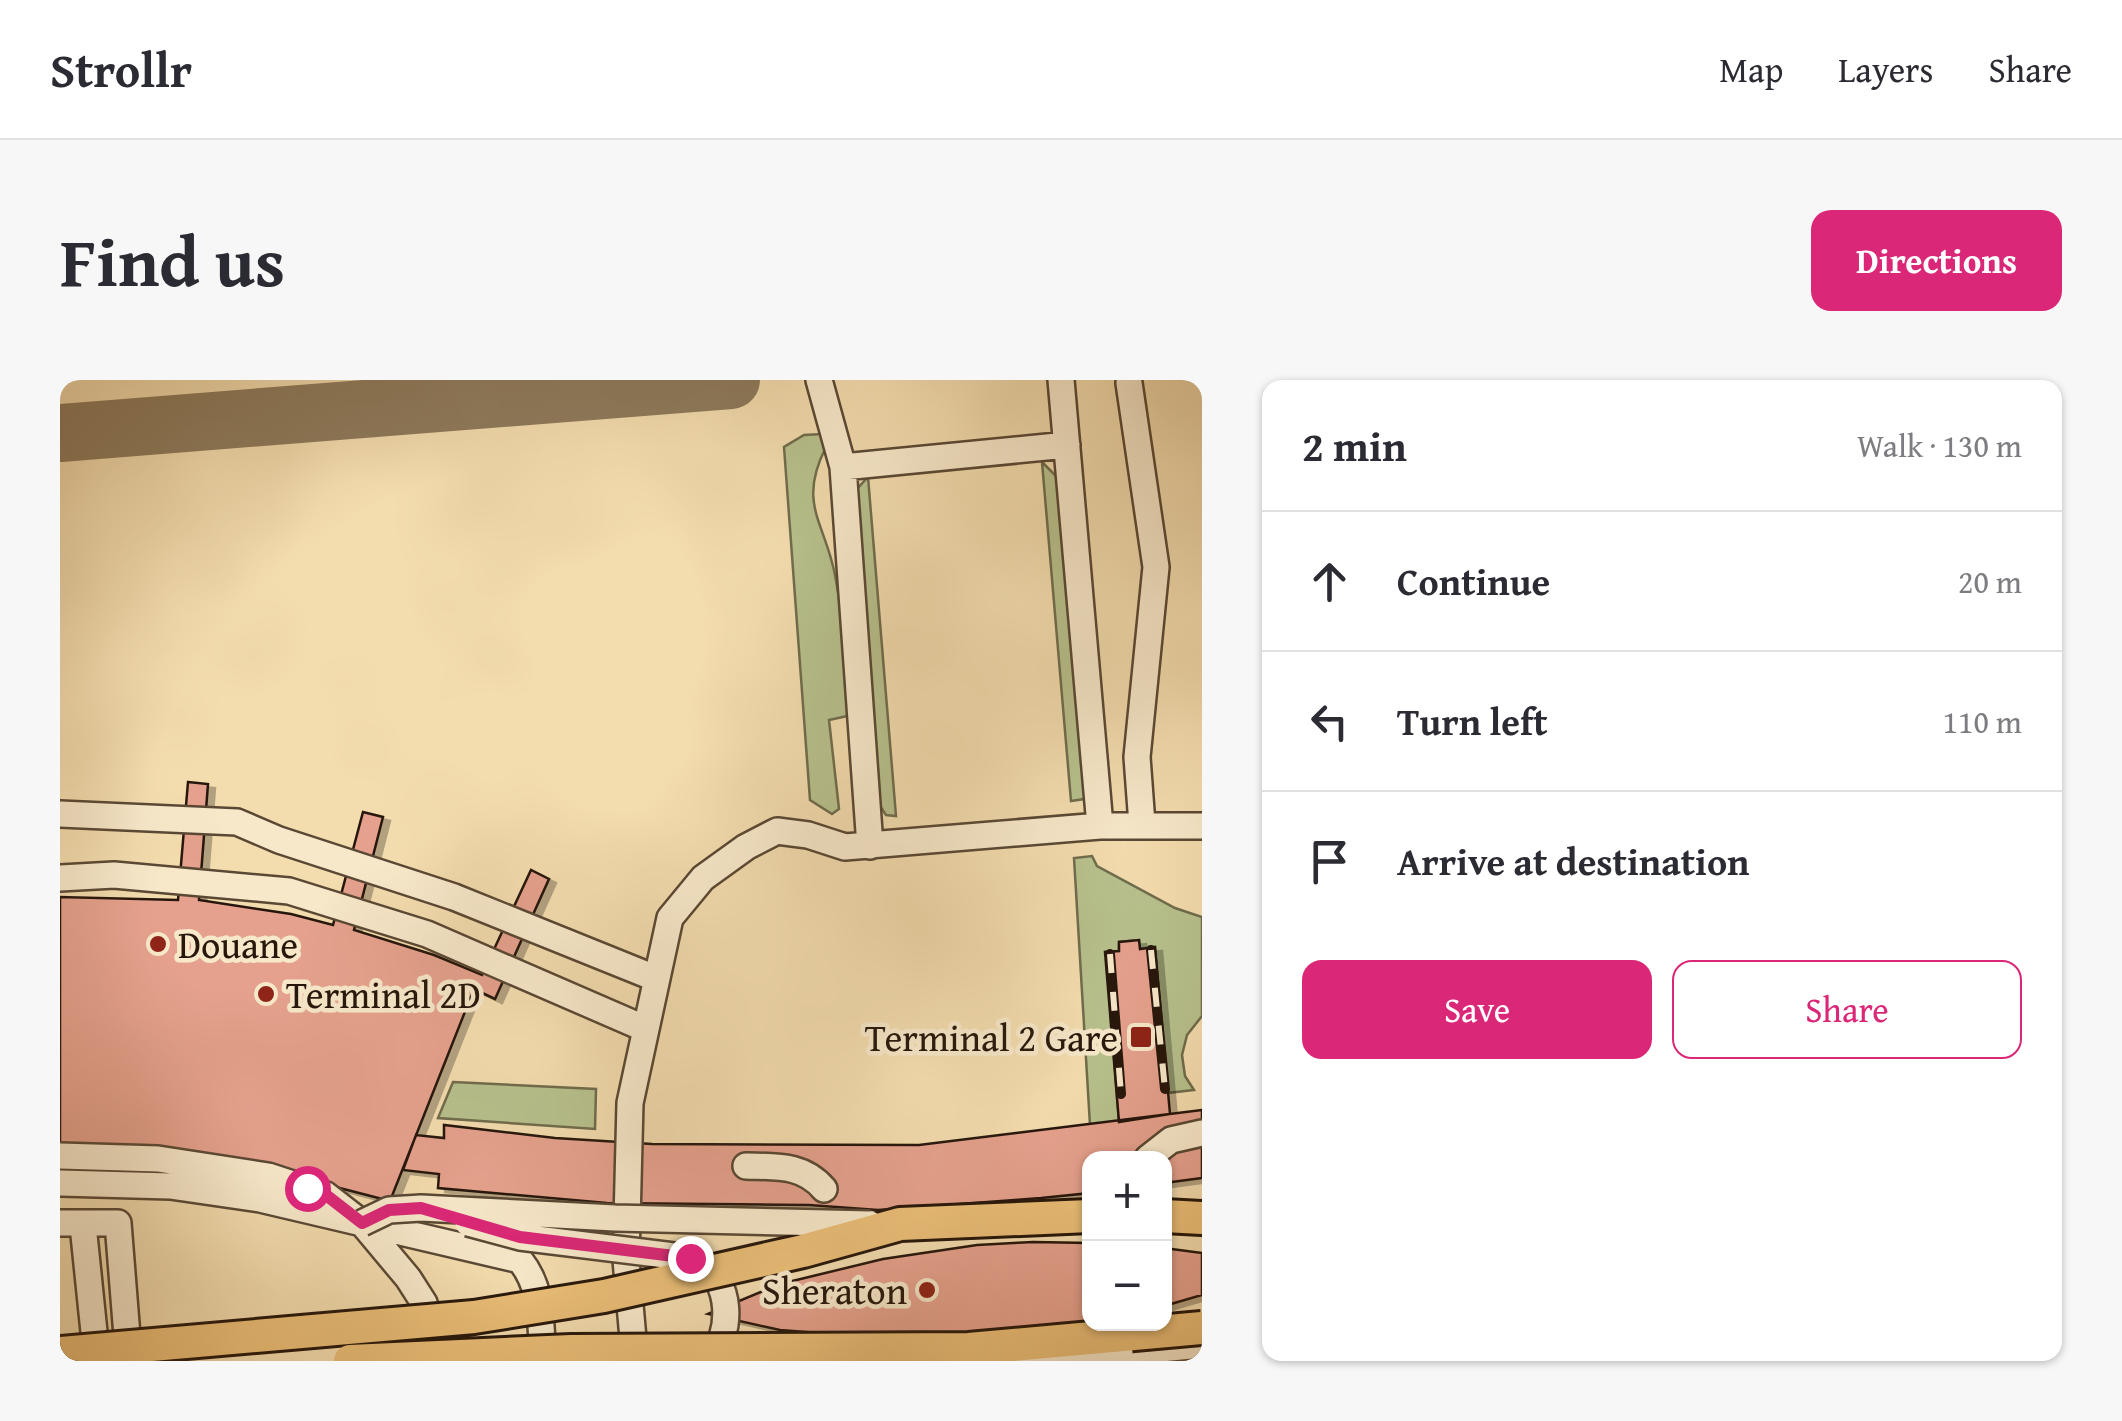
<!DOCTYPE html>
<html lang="en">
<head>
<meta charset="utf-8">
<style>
  :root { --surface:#fff; --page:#f7f7f7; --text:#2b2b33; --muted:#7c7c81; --line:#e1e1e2; --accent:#db2777 }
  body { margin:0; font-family:"Gentium Book Plus",serif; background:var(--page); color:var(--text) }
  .controls { position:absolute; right:30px; bottom:30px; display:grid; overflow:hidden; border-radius:20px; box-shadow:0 2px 8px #0004 }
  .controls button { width:90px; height:90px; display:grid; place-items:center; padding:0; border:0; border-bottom:2px solid var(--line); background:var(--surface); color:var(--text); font:50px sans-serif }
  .stop { position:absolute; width:30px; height:30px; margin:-22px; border:8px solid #db2777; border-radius:50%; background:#fff }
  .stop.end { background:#db2777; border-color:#fff; box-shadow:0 2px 10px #0008 }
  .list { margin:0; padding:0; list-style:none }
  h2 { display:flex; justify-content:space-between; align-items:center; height:130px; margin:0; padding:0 40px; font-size:42px }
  h2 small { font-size:32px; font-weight:400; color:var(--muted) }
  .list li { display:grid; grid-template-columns:65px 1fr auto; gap:30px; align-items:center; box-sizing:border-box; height:140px; padding:0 40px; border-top:2px solid var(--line) }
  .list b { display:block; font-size:38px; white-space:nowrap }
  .list em { font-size:32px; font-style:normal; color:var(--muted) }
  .actions { display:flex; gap:20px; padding:30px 40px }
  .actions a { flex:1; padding:22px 0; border:2px solid var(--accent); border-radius:20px; text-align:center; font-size:35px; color:var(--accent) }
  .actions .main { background:var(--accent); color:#fff }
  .icon { flex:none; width:55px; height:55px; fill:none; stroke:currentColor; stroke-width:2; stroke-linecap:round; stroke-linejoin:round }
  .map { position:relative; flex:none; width:1142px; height:981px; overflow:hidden; border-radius:20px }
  header { display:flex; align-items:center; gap:60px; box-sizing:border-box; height:140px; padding:0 50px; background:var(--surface); border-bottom:2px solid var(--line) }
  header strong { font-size:48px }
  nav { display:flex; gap:55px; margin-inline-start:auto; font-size:35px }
  .intro { display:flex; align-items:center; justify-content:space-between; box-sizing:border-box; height:240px; padding:0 60px }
  h1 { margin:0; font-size:70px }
  .button { padding:25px 45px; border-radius:20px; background:var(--accent); color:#fff; font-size:35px; font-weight:700 }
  main { display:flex; gap:60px; padding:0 60px }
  aside { flex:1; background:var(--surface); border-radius:20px; box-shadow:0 2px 8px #0004 }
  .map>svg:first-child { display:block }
  .green { fill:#b7c18d; stroke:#6f6c4c; stroke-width:2.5 }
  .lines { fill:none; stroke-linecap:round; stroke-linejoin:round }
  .taxiway { stroke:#8d7a5c; stroke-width:58 }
  .building { fill:#e5a18d; stroke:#27170b; stroke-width:2.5; filter:url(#shadow) }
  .minor-casing { stroke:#5a4834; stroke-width:30 }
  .major-casing { stroke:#27170b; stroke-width:38 }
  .minor { stroke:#f7e8ca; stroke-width:25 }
  .major { stroke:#eabe77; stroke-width:32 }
  .rail-casing { stroke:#27170b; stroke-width:10 }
  .rail { stroke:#f7e8ca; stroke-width:6; stroke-dasharray:19; stroke-linecap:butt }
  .minor-bridge-casing { stroke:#5a4834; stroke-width:30; stroke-linecap:butt }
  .major-bridge-casing { stroke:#27170b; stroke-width:38; stroke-linecap:butt }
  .minor-bridge { stroke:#f7e8ca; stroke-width:25 }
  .major-bridge { stroke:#eabe77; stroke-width:32 }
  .route { stroke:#db2777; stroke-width:12 }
  .poi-dot { fill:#8f2418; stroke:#f7e8ca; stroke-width:4 }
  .labels { text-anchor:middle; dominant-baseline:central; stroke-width:9; stroke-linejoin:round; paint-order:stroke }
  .poi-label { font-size:38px; fill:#27170b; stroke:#f7e8ca; text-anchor:start }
</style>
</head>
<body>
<header>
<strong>Strollr</strong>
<nav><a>Map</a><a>Layers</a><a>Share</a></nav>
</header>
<div class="intro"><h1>Find us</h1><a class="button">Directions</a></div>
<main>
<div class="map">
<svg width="1142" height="981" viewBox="0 0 1142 981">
  <defs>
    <filter id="shadow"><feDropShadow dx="7" dy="4" stdDeviation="0" flood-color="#0004"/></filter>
  </defs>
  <rect width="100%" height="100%" fill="#f3dcae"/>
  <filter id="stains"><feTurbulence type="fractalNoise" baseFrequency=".002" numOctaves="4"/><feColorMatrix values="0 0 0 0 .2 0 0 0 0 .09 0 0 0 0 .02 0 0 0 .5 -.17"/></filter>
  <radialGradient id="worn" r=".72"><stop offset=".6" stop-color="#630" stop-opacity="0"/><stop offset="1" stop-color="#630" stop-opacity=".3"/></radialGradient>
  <path class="green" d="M762,54L766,67C737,124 765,142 775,195C784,241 786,289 792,335L769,340L779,429L772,434L750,420L724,67L744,55Z
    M982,82L997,97L1027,414L1024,419L1011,421Z
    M808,97L836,436L826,435L820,426L796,110Z
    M1032,476L1037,486L1115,528L1142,537V636L1127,655L1122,675L1125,696L1134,710L1107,713L1095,568L1080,569L1079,560L1059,562V571L1046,572L1059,742L1030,745L1014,478Z
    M393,702L536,709L535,749L378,738Z"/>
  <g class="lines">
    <path class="taxiway" d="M0,53L671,0"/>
  </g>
  <path class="building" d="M128,402L148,404L139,520L231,534L273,545L303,432L323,437L294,550L374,575L422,595L471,490L489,499L435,619L414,609L330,821L175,781L0,769V517L118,520Z
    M1079,560L1080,569L1095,567L1110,734L1059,742L1045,572L1059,571V562Z
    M1142,730V798L1104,803V778H1030V813L981,818L818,830L749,825L547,823L378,808L379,794L343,790L356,755L384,758V745L495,758L592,764L859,765Z
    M973,862L1030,863V943L838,959L720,950L648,934L720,904L823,879L917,865Z
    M1104,868L1142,873V915L1104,926Z"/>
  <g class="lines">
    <defs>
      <path id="minor" d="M759,0L783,87L810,466
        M1001,0L1040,446
        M1069,3L1096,187L1077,377L1082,444
        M783,87L1007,65
        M0,434L177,442L219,460L394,517L595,598
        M0,498L54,495L229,511L367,554L586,649
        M0,776L98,779L208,796L266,815L302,843L460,880C484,910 480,944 483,981
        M1088,778L1111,760L1142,753
        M686,786C716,787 743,784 764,809
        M0,803L110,806L200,819L302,843L348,898L364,923L374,956
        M0,843H58L69,981
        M24,855L37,981
        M638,881C673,901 673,953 649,981
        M1060,973L1142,965
        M575,981L566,880L570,723L610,538L643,498L686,467L717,451L748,455L785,467L1040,446H1142"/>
      <path id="major" d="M1104,836L1142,838"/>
    </defs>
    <use href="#minor" class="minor-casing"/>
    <use href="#major" class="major-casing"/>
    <use href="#minor" class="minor"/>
    <use href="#major" class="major"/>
    <defs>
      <path id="rail" d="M1091,570L1105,709
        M1050,574L1061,714"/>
    </defs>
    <use href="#rail" class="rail-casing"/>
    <use href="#rail" class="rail"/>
    <defs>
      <path id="minor-bridge" d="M302,843L329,830L361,828L555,838L810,844
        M408,843L460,857L630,878
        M961,978L998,979L1060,973"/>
      <path id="major-bridge" d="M0,973L414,937L544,916L743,871L840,844L1030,836
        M290,981L511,971L909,969L1142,948"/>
    </defs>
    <use href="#minor-bridge" class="minor-bridge-casing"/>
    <use href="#major-bridge" class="major-bridge-casing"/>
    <use href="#minor-bridge" class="minor-bridge"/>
    <use href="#major-bridge" class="major-bridge"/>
  </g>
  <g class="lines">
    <path class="route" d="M247,808L266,815L302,843L329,830L361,828L460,857L630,878"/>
  </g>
  <g class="poi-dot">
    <circle cx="98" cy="564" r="10"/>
    <circle cx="206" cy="614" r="10"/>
    <rect x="1069" y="645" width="24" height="24" rx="5"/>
    <circle cx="867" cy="910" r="10"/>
  </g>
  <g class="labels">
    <g class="poi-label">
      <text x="118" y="564">Douane</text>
      <text x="226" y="614">Terminal 2D</text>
      <text x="1058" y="657" text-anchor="end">Terminal 2 Gare</text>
      <text x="847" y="910" text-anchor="end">Sheraton</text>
    </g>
  </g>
  <rect width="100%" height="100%" filter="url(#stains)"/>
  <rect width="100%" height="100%" fill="url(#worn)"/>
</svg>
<div class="controls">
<button>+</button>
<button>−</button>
</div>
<div class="stop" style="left:247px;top:808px"></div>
<div class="stop end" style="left:630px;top:878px"></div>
</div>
<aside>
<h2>2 min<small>Walk · 130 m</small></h2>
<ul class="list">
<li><svg class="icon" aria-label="ahead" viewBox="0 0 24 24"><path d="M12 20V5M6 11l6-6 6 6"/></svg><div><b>Continue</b></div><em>20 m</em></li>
<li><svg class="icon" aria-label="left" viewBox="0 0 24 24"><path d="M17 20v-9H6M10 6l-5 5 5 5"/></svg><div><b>Turn left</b></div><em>110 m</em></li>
<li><svg class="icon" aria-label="arrive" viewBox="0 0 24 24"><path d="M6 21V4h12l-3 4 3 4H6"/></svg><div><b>Arrive at destination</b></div></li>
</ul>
<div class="actions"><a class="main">Save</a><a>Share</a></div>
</aside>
</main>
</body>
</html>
